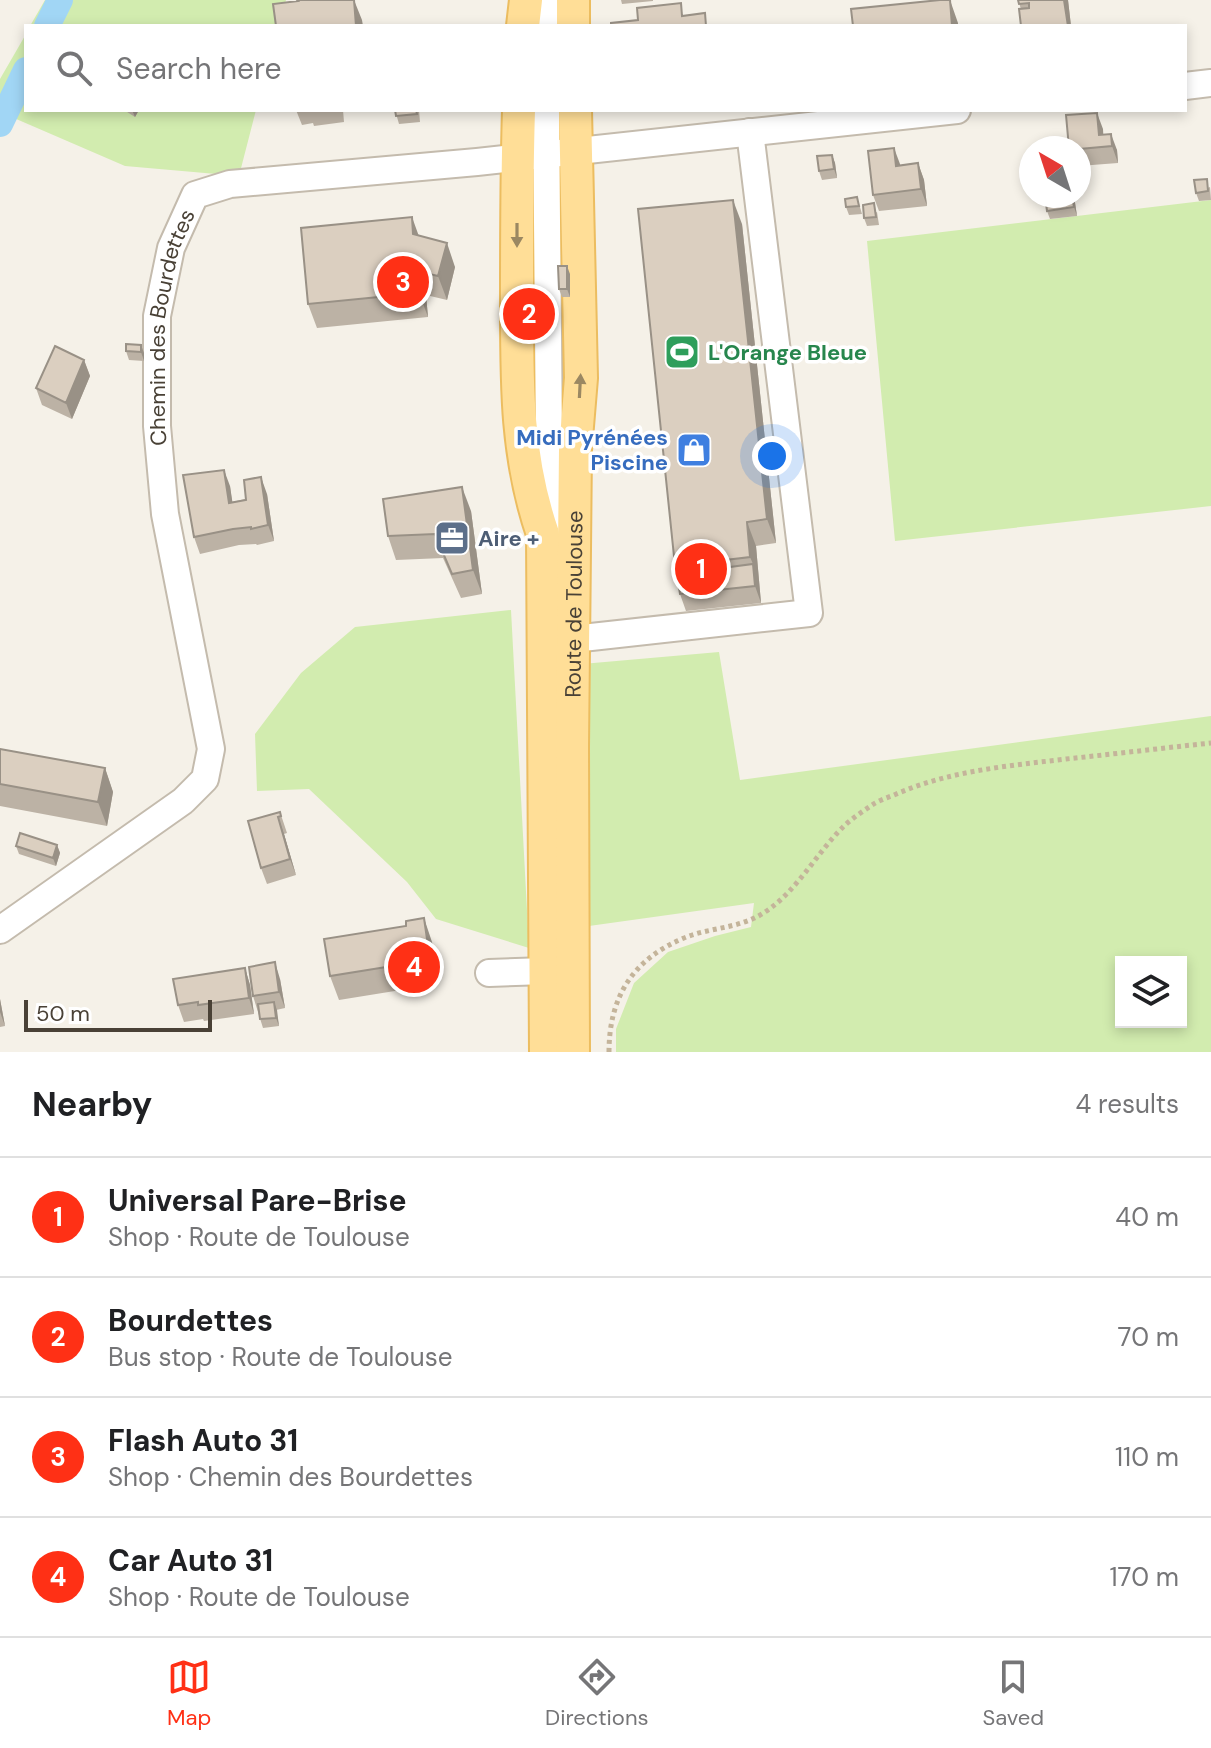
<!DOCTYPE html>
<html lang="en">
<head>
<meta charset="utf-8">
<style>
  :root { --surface:#fff; --page:#f6f6f6; --text:#202124; --muted:#757577; --line:#e0e0e0; --accent:#ff3015 }
  body { margin:0; font-family:"DM Sans",sans-serif; background:var(--page); color:var(--text) }
  .controls { position:absolute; right:24px; bottom:24px; display:grid; overflow:hidden; border-radius:0px; box-shadow:0 4px 12px #0003 }
  .controls button { width:72px; height:72px; display:grid; place-items:center; padding:0; border:0; border-bottom:2px solid var(--line); background:var(--surface); color:var(--text); font:40px sans-serif }
  .compass { position:absolute; left:1019px; top:136px; width:72px; height:72px; border-radius:50%; background:var(--surface); box-shadow:0 4px 12px #0003; rotate:321deg }
  .scale { position:absolute; left:24px; bottom:20px; width:188px; box-sizing:border-box; padding-left:8px; border:4px solid #494136; border-top:0; font-size:22px; line-height:28px; white-space:nowrap; color:#494136; -webkit-text-stroke:6px #fff; paint-order:stroke }
  .you { position:absolute; left:772px; top:456px; width:28px; height:28px; margin:-20px; border:6px solid #fff; border-radius:50%; background:#1a73e8; box-shadow:0 0 0 12px #1a73e833 }
  .badge { display:grid; place-items:center; width:52px; height:52px; border-radius:50%; background:var(--accent); color:#fff; font-size:26px; font-weight:700 }
  .pin { position:absolute; translate:-50% -50%; border:4px solid #fff; box-shadow:0 2px 8px #0006 }
  .list { margin:0; padding:0; list-style:none }
  h2 { display:flex; justify-content:space-between; align-items:center; height:104px; margin:0; padding:0 32px; font-size:34px }
  h2 small { font-size:26px; font-weight:400; color:var(--muted) }
  .list li { display:grid; grid-template-columns:52px 1fr auto; gap:24px; align-items:center; box-sizing:border-box; height:120px; padding:0 32px; border-top:2px solid var(--line) }
  .list b { display:block; font-size:30px; white-space:nowrap }
  .list p { margin:0; font-size:26px; white-space:nowrap; color:var(--muted) }
  .list em { font-size:26px; font-style:normal; color:var(--muted) }
  .icon { flex:none; width:44px; height:44px; fill:none; stroke:currentColor; stroke-width:2; stroke-linecap:round; stroke-linejoin:round }
  .map { position:relative; flex:none; width:1211px; height:1052px; overflow:hidden }
  .search { position:absolute; background:var(--surface); box-shadow:0 4px 12px #0003; left:24px; right:24px; top:24px; height:88px; display:flex; align-items:center; gap:20px; box-sizing:border-box; padding:0 28px; border-radius:0px; color:var(--muted); font-size:30px }
  .sheet { height:584px; background:var(--surface) }
  nav { display:flex; justify-content:space-around; align-items:center; box-sizing:border-box; height:112px; border-top:2px solid var(--line); background:var(--surface); font-size:22px; color:var(--muted) }
  nav a { display:grid; justify-items:center; gap:4px }
  nav .on { color:var(--accent) }
  .map>svg:first-child { display:block }
  .green { fill:#d2ecaf; fill-rule:evenodd }
  .lines { fill:none; stroke-linecap:round; stroke-linejoin:round }
  .canal { stroke:#a1d6f5; stroke-width:26 }
  .minor-casing { stroke:#c4bbad; stroke-width:30 }
  .major-casing { stroke:#ecbd60; stroke-width:36 }
  .path { stroke:#c4b49a; stroke-width:5; stroke-dasharray:4 4; stroke-linecap:butt }
  .minor { stroke:#fff; stroke-width:26 }
  .major { stroke:#ffde97; stroke-width:32 }
  .wall { fill:#bcb2a5 }
  .shaded-wall { fill:#999186 }
  .building { fill:#dbcfc0; stroke:#999186; stroke-width:2 }
  .oneway { fill:#9b8862 }
  .labels { text-anchor:middle; dominant-baseline:central; stroke-width:7; stroke-linejoin:round; paint-order:stroke }
  .street-label { font-size:22px; fill:#494136; stroke:#fff }
  .leisure-label { font-size:22px; font-weight:bold; fill:#27864d; stroke:#fff; text-anchor:start }
  .shop-label { font-size:22px; font-weight:bold; fill:#366cbe; stroke:#fff; text-anchor:end }
  .service-label { font-size:22px; font-weight:bold; fill:#4e5e75; stroke:#fff; text-anchor:start }
</style>
</head>
<body>
<div class="map">
<svg width="1211" height="1052" viewBox="0 0 1211 1052">
  <rect width="100%" height="100%" fill="#f5f1e8"/>
  <path class="green" d="M45,0H286L279,26H30Z
    M26,34V110H256L239,176L125,166L0,112V79Z
    M1211,200V506L895,541L867,241Z
    M511,610L529,948L436,919L407,882L309,789L257,791L255,734L301,673L355,627Z
    M719,652L740,780L1211,716V1052H616V1029L634,983L668,952L715,936L751,927L754,903L589,926L582,664ZM1121,962H1181V1022H1121Z"/>
  <g class="lines">
    <path class="canal" d="M47,26L60,0
      M0,124L26,70"/>
    <defs>
      <g id="minor">
        <path d="M547,26V0"/>
        <path d="M1185,86L1211,83"/>
        <path d="M546,110L549,442L546,459"/>
        <path d="M549,442L557,489V558"/>
        <path d="M573,639L809,613L750,132"/>
        <path id="s1" d="M0,930L183,801L205,779L211,749L165,514L157,426V316L171,248L195,195L230,184L477,162L957,110"/>
        <path d="M489,973L546,971"/>
      </g>
      <g id="major">
        <path d="M523,26L526,0"/>
        <path d="M573,26V0"/>
        <path d="M519,110C517,173 517,236 517,299C517,381 516,456 543,534L546,1052"/>
        <path id="s2" d="M573,1052L572,747L575,450L581,378L575,110"/>
      </g>
    </defs>
    <use href="#minor" class="minor-casing"/>
    <use href="#major" class="major-casing"/>
    <path class="path" d="M609,1052C609,997 633,959 684,938C710,927 740,929 765,912C797,891 816,854 843,827C851,819 862,812 872,805C878,801 886,798 894,795C948,771 1007,766 1066,759C1114,754 1163,748 1211,743"/>
    <use href="#minor" class="minor"/>
    <use href="#major" class="major"/>
  </g>
  <path class="wall" d="M621,0H653V1L622,4Z
    M1018,0H1068L1071,26H1021V9Z
    M124,110H139L135,117Z
    M296,110H343L344,122L314,126L313,123L302,125Z
    M395,110H419L420,122L399,124Z
    M1103,129V134L1117,150L1118,163L1079,166V148Z
    M832,155L835,163L837,178L822,180L819,171Z
    M918,163L924,180L927,206L879,211L873,195L901,165Z
    M1210,187L1211,200L1199,201L1196,193Z
    M1074,196L1077,216L1050,219L1047,211Z
    M857,197L862,214L849,215L846,207Z
    M877,212L879,225L867,226L864,218Z
    M742,224L776,543L756,546L761,603L686,611L680,594L677,574L675,566Z
    M418,236L455,267L447,300L426,295L428,317L317,328L308,304Z
    M570,274V297H562L559,289Z
    M532,295L535,303V327H526L523,318Z
    M141,345L144,353V361L129,360L126,351Z
    M84,360L90,376L72,419L42,405L36,388Z
    M230,486L232,502L267,494L274,541L257,545L256,544L239,545L200,554L194,537Z
    M471,511L482,594L461,598L443,558L396,560L388,536Z
    M0,749L105,768L113,792L107,826L0,806Z
    M280,812L287,833L284,834L296,875L267,884L261,868Z
    M57,845L60,853L56,866L19,854L16,846Z
    M432,942L438,984L339,1000L330,976Z
    M245,968L250,985L254,1014L204,1021L203,1019L184,1022L178,1005Z
    M280,979L285,1008L276,1010L279,1026L263,1028L253,996Z
    M0,999L5,1026L0,1027Z"/>
  <path class="shaded-wall" d="M354,0L362,20L363,26H356Z
    M950,0L958,23V26H952Z
    M1064,0H1068L1071,26H1068Z
    M132,110H139L135,117Z
    M1097,113L1103,129L1104,147L1099,135Z
    M1111,134L1117,150L1118,163L1112,146Z
    M894,148L900,164L902,182L896,166Z
    M832,155L835,163L837,178L834,169Z
    M918,163L924,180L927,206L921,189Z
    M1072,196H1074L1077,216L1074,207Z
    M733,200L742,224L776,543L767,519Z
    M412,217L421,242L413,234Z
    M447,243L455,267L447,300L438,276Z
    M567,266L570,274V297L567,289Z
    M417,271L426,295L428,317L419,293Z
    M532,295L535,303V327L532,318Z
    M141,345L144,353V361L141,352Z
    M84,360L90,376L72,419L66,403Z
    M224,470L230,486L235,519L229,503Z
    M261,477L267,494L274,541L268,525Z
    M462,487L471,511L482,594L473,570Z
    M747,522L756,546L761,603L755,586L753,564L750,557Z
    M105,768L113,792L107,826L98,802Z
    M278,817L284,834L296,875L290,859Z
    M57,845L60,853L56,866L53,858Z
    M424,918L432,942L438,984L430,960Z
    M275,962L280,979L285,1008L279,992Z
    M245,968L250,985L254,1014L249,998Z
    M0,999L5,1026L0,1012Z
    M274,1002L277,1010L279,1026L276,1018Z"/>
  <path class="building" d="M297,0H354L356,26H276L273,4L298,1Z
    M940,0H950L952,26H853L851,9Z
    M1018,0H1064L1068,26H1021L1019,9L1029,8V3L1019,4Z
    M681,3L682,16L705,13L706,26H611V23L638,20L637,8Z
    M395,110H416L417,114L396,116Z
    M1097,113L1099,135L1111,134L1112,146L1079,149L1069,148L1066,115Z
    M894,148L896,166L918,163L921,189L873,195L868,151Z
    M832,155L834,169L819,171L817,156Z
    M1207,179L1208,191L1196,193L1194,180Z
    M1045,196H1072L1074,207L1047,211Z
    M857,197L859,206L846,207L845,199Z
    M733,200L767,519L747,522L750,557L675,566L638,209Z
    M874,203L876,217L864,218L863,205Z
    M412,217L413,234L447,243L438,276L417,271L419,293L308,304L301,228Z
    M558,266H567V289H559Z
    M523,295H532V318H523Z
    M126,344L141,345V352L126,351Z
    M55,346L84,360L66,403L36,388Z
    M224,470L229,503L246,500L244,480L261,477L268,525L251,529V527L233,529L194,537L183,475Z
    M462,487L473,570L452,574L435,534L388,536L383,499Z
    M753,564L755,586L680,594L677,574Z
    M0,749L105,768L98,802L0,784Z
    M280,812L281,816L278,817L290,859L261,868L248,821Z
    M20,833L57,845L53,858L16,846Z
    M424,918L430,960L330,976L324,939L406,926V921Z
    M275,962L279,992L253,996L249,967Z
    M245,968L249,998L198,1005V1002L178,1005L173,979Z
    M274,1002L276,1018L260,1019L258,1004Z"/>
  <defs><path id="oneway-solid" d="M-6-.8H1V-3.2L6.5 0L1 3.2V.8H-6Z" transform="scale(2)"/></defs>
  <g class="oneway">
    <use href="#oneway-solid" transform="translate(517 235) rotate(90)"/>
    <use href="#oneway-solid" transform="translate(580 386) rotate(-87)"/>
  </g>
  <defs>
    <symbol id="stadium-square" viewBox="-11 -11 22 22"><rect x="-9" y="-9" width="18" height="18" rx="4" fill="#2e9e5b" stroke="#fff"/><path d="M0-5a6.5 5 0 1 0 0 10a6.5 5 0 1 0 0-10ZM-3.5-1.8h7v3.6h-7Z" fill="#fff"/></symbol>
    <symbol id="shop-square" viewBox="-11 -11 22 22"><rect x="-9" y="-9" width="18" height="18" rx="4" fill="#3f7fe0" stroke="#fff"/><path d="M-5-2.5h2.3a2.7 3.5 0 0 1 5.4 0H5L5.5 6h-11ZM-1.5-2.5h3a1.5 2.3 0 0 0-3 0Z" fill="#fff"/></symbol>
    <symbol id="office-square" viewBox="-11 -11 22 22"><rect x="-9" y="-9" width="18" height="18" rx="4" fill="#5c6f8a" stroke="#fff"/><path d="M-6-3h4V-5.5h4V-3h4V5H-6ZM-1-4.5V-3h2v-1.5ZM-6 0V1H6V0Z" fill="#fff"/></symbol>
  </defs>
  <g fill-rule="evenodd">
    <use href="#stadium-square" x="662" y="332" width="40" height="40"/>
    <use href="#shop-square" x="674" y="430" width="40" height="40"/>
    <use href="#office-square" x="432" y="518" width="40" height="40"/>
  </g>
  <g class="labels">
    <g class="street-label">
      <text stroke="none"><textPath href="#s1" startOffset="714">Chemin des Bourdettes</textPath></text>
      <text stroke="none"><textPath href="#s2" startOffset="448">Route de Toulouse</textPath></text>
    </g>
    <g class="leisure-label">
      <text x="708" y="352">L'Orange Bleue</text>
    </g>
    <g class="shop-label">
      <text x="668" y="437">Midi Pyrénées<tspan x="668" dy="25">Piscine</tspan></text>
    </g>
    <g class="service-label">
      <text x="478" y="538">Aire +</text>
    </g>
  </g>
</svg>
<div class="controls">
<button><svg class="icon" aria-label="layers" viewBox="0 0 24 24"><path d="M12 4l9 5-9 5-9-5zM3 14l9 5 9-5"/></svg></button>
</div>
<svg class="compass" viewBox="-18 -18 36 36"><path d="M0-13l5 13h-10z" fill="#e53935"/><path d="M0 13l5-13h-10z" fill="#757577"/></svg>
<div class="scale">50 m</div>
<div class="you"></div>
<div class="pin badge" style="left:701px;top:569px">1</div>
<div class="pin badge" style="left:529px;top:314px">2</div>
<div class="pin badge" style="left:403px;top:282px">3</div>
<div class="pin badge" style="left:414px;top:967px">4</div>
<div class="search"><svg class="icon" aria-label="search" viewBox="0 0 24 24"><circle cx="10" cy="10" r="6"/><path d="M15 15l6 6"/></svg>Search here</div>
</div>
<section class="sheet">
<h2>Nearby<small>4 results</small></h2>
<ul class="list">
<li><span class="badge">1</span><div><b>Universal Pare-Brise</b><p>Shop · Route de Toulouse</p></div><em>40 m</em></li>
<li><span class="badge">2</span><div><b>Bourdettes</b><p>Bus stop · Route de Toulouse</p></div><em>70 m</em></li>
<li><span class="badge">3</span><div><b>Flash Auto 31</b><p>Shop · Chemin des Bourdettes</p></div><em>110 m</em></li>
<li><span class="badge">4</span><div><b>Car Auto 31</b><p>Shop · Route de Toulouse</p></div><em>170 m</em></li>
</ul>
</section>
<nav>
<a class="on"><svg class="icon" aria-label="map" viewBox="0 0 24 24"><path d="M3 6l6-2 6 2 6-2v14l-6 2-6-2-6 2zM9 4v14M15 6v14"/></svg>Map</a>
<a><svg class="icon" aria-label="directions" viewBox="0 0 24 24"><path d="M12 3l9 9-9 9-9-9zM9 14v-3h6M13 9l2 2-2 2"/></svg>Directions</a>
<a><svg class="icon" aria-label="saved" viewBox="0 0 24 24"><path d="M7 4h10v16l-5-4-5 4z"/></svg>Saved</a>
</nav>
</body>
</html>
